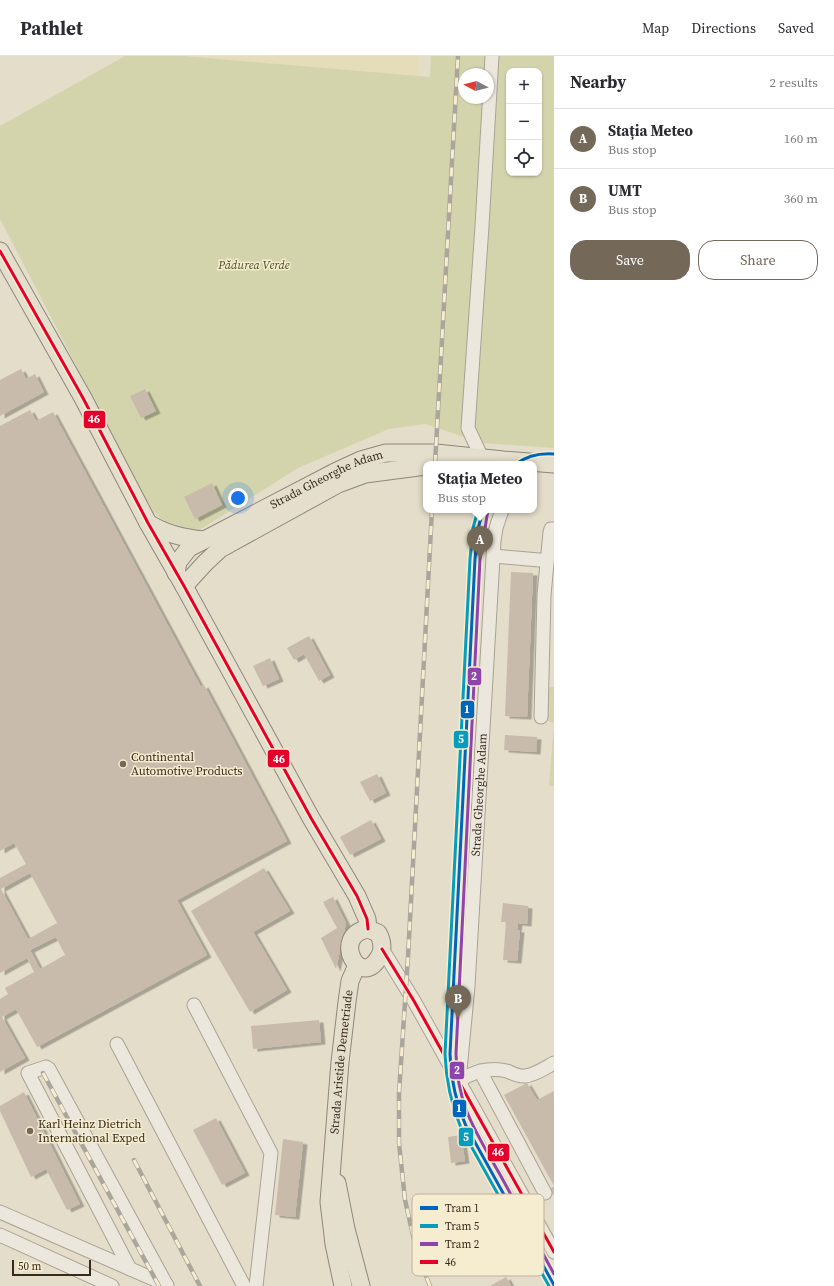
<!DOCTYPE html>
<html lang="en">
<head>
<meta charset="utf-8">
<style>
  :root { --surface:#fff; --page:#f7f7f7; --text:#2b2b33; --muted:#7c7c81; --line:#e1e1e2; --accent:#746959 }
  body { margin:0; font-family:"Source Serif 4",serif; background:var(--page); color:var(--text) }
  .controls { position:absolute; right:12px; top:12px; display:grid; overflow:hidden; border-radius:8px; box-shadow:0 1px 3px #0004 }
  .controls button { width:36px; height:36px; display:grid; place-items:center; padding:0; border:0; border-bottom:1px solid var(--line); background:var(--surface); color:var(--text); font:20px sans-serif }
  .compass { position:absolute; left:458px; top:12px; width:36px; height:36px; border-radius:50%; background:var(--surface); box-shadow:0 1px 3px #0004; rotate:277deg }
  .scale { position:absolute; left:12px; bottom:10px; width:79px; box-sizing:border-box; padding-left:4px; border:2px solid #372a1c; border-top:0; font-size:11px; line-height:14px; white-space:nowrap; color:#372a1c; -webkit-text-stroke:3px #f6eccf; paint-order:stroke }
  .you { position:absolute; left:238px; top:442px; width:14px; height:14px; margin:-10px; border:3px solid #fff; border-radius:50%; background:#1a73e8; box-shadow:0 0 0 6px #1a73e833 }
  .badge { display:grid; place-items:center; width:26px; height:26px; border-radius:50%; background:var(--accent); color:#fff; font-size:13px; font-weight:700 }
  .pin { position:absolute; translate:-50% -33px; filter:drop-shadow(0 1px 2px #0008) }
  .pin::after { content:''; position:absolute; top:21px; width:14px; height:12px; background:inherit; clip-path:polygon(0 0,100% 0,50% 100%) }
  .popup { position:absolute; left:423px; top:405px; width:114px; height:52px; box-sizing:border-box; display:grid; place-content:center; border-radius:8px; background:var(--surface); filter:drop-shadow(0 1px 3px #0005); font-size:13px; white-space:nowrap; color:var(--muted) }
  .popup b { font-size:15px; color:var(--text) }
  .popup::after { content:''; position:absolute; left:50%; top:100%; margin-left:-8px; border:8px solid transparent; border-top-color:var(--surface) }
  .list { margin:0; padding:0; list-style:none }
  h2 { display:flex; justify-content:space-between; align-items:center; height:52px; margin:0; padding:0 16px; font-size:17px }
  h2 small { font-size:13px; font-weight:400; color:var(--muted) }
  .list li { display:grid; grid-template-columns:26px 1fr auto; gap:12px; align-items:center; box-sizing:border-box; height:60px; padding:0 16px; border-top:1px solid var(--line) }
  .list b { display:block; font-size:15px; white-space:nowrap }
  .list p { margin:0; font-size:13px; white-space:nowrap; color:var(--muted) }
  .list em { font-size:13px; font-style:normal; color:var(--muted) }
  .actions { display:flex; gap:8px; padding:12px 16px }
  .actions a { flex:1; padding:9px 0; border:1px solid var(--accent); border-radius:16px; text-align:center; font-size:14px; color:var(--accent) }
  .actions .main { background:var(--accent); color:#fff }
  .icon { flex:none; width:22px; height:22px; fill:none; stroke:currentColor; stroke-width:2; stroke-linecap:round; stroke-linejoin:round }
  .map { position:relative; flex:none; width:554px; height:1230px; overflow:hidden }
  header { display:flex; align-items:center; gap:24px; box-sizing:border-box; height:56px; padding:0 20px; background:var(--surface); border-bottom:1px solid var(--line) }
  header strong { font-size:19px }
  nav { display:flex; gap:22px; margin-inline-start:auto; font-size:14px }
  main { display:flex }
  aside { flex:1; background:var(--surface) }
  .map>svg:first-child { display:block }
  .farmland { fill:#e5ddba }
  .green { fill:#d3d4ac; fill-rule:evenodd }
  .building { fill:#c8bbab; fill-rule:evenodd; filter:url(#shadow) }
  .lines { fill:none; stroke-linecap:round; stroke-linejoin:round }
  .minor-casing { stroke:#a9a294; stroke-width:15 }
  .major-casing { stroke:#8e877a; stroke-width:19 }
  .minor { stroke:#ece7dc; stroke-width:13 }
  .major { stroke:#e4decd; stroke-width:17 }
  .rail-casing { stroke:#aba69c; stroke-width:4.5 }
  .rail { stroke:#f6eccf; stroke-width:3; stroke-dasharray:9; stroke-linecap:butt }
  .bus-1-casing { stroke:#f6eccf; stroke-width:6 }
  .bus-1 { stroke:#e4002b; stroke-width:3 }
  .tram-1-casing { stroke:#f6eccf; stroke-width:6 }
  .tram-2-casing { stroke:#f6eccf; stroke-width:6 }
  .tram-3-casing { stroke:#f6eccf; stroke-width:6 }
  .tram-1 { stroke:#0065bd; stroke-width:3 }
  .tram-2 { stroke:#069cbc; stroke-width:3 }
  .tram-3 { stroke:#8e44ad; stroke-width:3 }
  .poi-dot { fill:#746959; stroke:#f6eccf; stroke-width:1.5 }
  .labels { text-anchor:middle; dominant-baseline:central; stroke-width:3; stroke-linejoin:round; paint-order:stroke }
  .park-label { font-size:12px; font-style:italic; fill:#465422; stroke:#f6eccf }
  .street-label { font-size:12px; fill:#372a1c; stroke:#f6eccf }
  .poi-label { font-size:12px; fill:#372a1c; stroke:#f6eccf; text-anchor:start }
  .key { fill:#f6eccf; stroke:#bdb299; stroke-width:1 }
  .key-label { font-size:11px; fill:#372a1c }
  .line-badge { stroke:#f6eccf; stroke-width:1.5 }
  .badge-label { font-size:11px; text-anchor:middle; font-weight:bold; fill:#fff }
</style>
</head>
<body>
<header>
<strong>Pathlet</strong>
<nav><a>Map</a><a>Directions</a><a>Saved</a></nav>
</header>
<main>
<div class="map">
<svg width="554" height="1230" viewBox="0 0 554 1230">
  <defs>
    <filter id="shadow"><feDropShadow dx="4.5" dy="2.5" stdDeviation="0" flood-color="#0004"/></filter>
  </defs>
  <rect width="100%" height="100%" fill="#e4ddca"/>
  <path class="farmland" d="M145,0H419V37Z"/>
  <path class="green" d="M125,0H184L430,21L431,0H554V392L482,387L425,368L389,373L298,412L193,478L176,475L152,455L0,163V70ZM509,15H539V117H509ZM464,18H488V42H464Z
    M548,631H554V730H549L554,667L545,664Z"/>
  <path class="building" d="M21,313L26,323L35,318L44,336L0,360V324Z
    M145,333L156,355L141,362L130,340Z
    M30,354L36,365L53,356L201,631L204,629L287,785L177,844L207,899L37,991L16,953L2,961L25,1002L0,1016V943L8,938L5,932L34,916L27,902L0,917V822L26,808L14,787L0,795V370ZM30,817L57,867L28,883L1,833ZM56,881L65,899L40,913L30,894Z
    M212,427L222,449L195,463L184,441Z
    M511,516L533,517L527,661L505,660Z
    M309,580L330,619L319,625L304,598L294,604L287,592Z
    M270,602L279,623L263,630L253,610Z
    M505,679L537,681L536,696L504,694Z
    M377,718L386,737L370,745L360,726Z
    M371,764L381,783L350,799L340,781Z
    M264,812L290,855L253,876L287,934L250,956L191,855Z
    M333,841L346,867L336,913L321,882L337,872L323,846Z
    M503,847L528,850L527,868L518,867L517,874H520L517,905L503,904L506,866H501Z
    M319,964L321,986L253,993L251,970Z
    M527,1027L537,1044L554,1035V1130L504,1039Z
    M24,1036L80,1148L67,1154L46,1113L31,1121L0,1055V1050Z
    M216,1062L245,1117L222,1129L193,1074Z
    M461,1079L465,1105L451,1107L448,1081Z
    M283,1083L303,1086L295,1161L275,1159Z
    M554,1130V1140L550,1133Z
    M506,1221L511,1230H490Z"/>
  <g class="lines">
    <defs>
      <g id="minor">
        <path d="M482,402L468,372L482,170L492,0"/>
        <path d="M494,500L539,504H544L547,502"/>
        <path d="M541,661L544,539L550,476L551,473H554"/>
        <path d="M382,893L414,945L554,1196"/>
        <path d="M194,949L271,1097L256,1230"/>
        <path d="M117,988L244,1230"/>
        <path d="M480,1015L545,1137"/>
        <path id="s1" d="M459,1025L468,930L494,485L496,472L502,454"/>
        <path d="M459,1025C474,1015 489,1011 507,1015C512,1017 519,1021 525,1020C535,1019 545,1012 554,1007"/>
        <path d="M0,1156L167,1229"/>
        <path d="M0,1179L112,1230"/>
        <path d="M130,1213L28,1017L46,1011L49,1013L166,1228"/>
        <path d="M553,1230L554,1229"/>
      </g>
      <g id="major">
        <path d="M0,195L83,342L148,467L184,530L311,762L357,840L367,863L368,873"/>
        <path d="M148,467C166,478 183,482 204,484"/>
        <path id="s2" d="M176,517L178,506L189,492L335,416L361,404L386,397H436L503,404L554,408"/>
        <path d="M184,530L205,507L220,493L338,428L365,418L426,410"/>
        <path d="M368,873L378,877C382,884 384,894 379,901C360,935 330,879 368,873Z"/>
        <path d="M337,1127L346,1173L361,1230"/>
        <path id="s3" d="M343,1230L334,1188L329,1146L340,1006L347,946L350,925L357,909"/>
      </g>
    </defs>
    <use href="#minor" class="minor-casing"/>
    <use href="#major" class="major-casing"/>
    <use href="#minor" class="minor"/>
    <use href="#major" class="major"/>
    <defs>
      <path id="rail" d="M435,408L458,0
        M43,1017L159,1230
        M134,1104L200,1230
        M430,1230L417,1197L405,1144L399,1087V1037L408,901L432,454"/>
    </defs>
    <use href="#rail" class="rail-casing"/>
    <use href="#rail" class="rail"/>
    <defs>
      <path id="bus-1" d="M0,195L83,342L148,467L184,530L311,762L357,840L367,863L368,873
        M382,893L414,945L554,1196"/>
    </defs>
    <use href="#bus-1" class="bus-1-casing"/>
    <use href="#bus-1" class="bus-1"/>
    <defs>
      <path id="tram-1" d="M516,408C528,399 540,397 554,398
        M483,454L478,473L475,503L450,998C451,1023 456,1047 466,1070L554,1229"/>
      <path id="tram-2" d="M478,454L473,472L470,503L445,998C446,1024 451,1048 461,1072L549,1230"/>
      <path id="tram-3" d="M488,454L480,503L456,998C457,1052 478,1079 503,1124C520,1155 537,1187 554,1218"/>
    </defs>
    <use href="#tram-1" class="tram-1-casing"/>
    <use href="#tram-2" class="tram-2-casing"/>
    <use href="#tram-3" class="tram-3-casing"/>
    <use href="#tram-1" class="tram-1"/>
    <use href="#tram-2" class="tram-2"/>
    <use href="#tram-3" class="tram-3"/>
  </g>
  <g class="poi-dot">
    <circle cx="123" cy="708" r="4"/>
    <circle cx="30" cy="1075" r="4"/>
  </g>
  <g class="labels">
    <g class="park-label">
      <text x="254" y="209">Pădurea Verde</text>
    </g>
    <g class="street-label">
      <text stroke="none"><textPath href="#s2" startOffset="183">Strada Gheorghe Adam</textPath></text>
      <text stroke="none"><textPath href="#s1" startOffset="287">Strada Gheorghe Adam</textPath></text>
      <text stroke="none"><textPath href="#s3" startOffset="226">Strada Aristide Demetriade</textPath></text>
    </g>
    <g class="poi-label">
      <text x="131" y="701">Continental<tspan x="131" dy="14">Automotive Products</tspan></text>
      <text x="38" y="1068">Karl Heinz Dietrich<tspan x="38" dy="14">International Exped</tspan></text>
    </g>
  </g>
  <rect x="412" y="1138" width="132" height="82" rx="6" class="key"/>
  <rect x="420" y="1150" width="18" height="4" fill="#0065bd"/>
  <rect x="420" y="1168" width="18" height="4" fill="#069cbc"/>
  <rect x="420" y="1186" width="18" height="4" fill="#8e44ad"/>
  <rect x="420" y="1204" width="18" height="4" fill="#e4002b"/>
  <g class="key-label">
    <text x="445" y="1156">Tram 1</text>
    <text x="445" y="1174">Tram 5</text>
    <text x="445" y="1192">Tram 2</text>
    <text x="445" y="1210">46</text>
  </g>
  <g class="line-badge">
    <rect x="83" y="354" width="23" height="19" rx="4" fill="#e4002b"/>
    <rect x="467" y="611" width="15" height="19" rx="4" fill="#8e44ad"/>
    <rect x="460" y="644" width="15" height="19" rx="4" fill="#0065bd"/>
    <rect x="453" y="674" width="16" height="19" rx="4" fill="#069cbc"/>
    <rect x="267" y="693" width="23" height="19" rx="4" fill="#e4002b"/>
    <rect x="449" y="1005" width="16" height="19" rx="4" fill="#8e44ad"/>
    <rect x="452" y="1043" width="15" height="19" rx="4" fill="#0065bd"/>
    <rect x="458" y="1071" width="16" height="20" rx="4" fill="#069cbc"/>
    <rect x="487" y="1087" width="23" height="19" rx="4" fill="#e4002b"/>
  </g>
  <g class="badge-label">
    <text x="94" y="367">46</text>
    <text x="474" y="624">2</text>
    <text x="467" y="657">1</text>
    <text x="461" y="687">5</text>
    <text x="279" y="707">46</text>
    <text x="457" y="1018">2</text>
    <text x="459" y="1056">1</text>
    <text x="466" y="1085">5</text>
    <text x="498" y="1100">46</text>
  </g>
</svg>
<div class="controls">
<button>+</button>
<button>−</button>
<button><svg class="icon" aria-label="locate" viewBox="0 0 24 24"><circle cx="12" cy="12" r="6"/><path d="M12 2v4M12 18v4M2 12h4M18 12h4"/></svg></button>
</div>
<svg class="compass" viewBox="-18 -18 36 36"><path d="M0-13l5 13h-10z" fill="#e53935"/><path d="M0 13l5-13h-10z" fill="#7c7c81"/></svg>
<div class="scale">50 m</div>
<div class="you"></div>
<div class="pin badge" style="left:480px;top:503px">A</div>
<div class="popup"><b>Stația Meteo</b>Bus stop</div>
<div class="pin badge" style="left:458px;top:962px">B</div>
</div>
<aside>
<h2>Nearby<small>2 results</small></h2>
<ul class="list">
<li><span class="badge">A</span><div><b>Stația Meteo</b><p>Bus stop</p></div><em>160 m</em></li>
<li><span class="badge">B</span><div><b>UMT</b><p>Bus stop</p></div><em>360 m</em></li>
</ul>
<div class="actions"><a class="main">Save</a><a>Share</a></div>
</aside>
</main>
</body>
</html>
